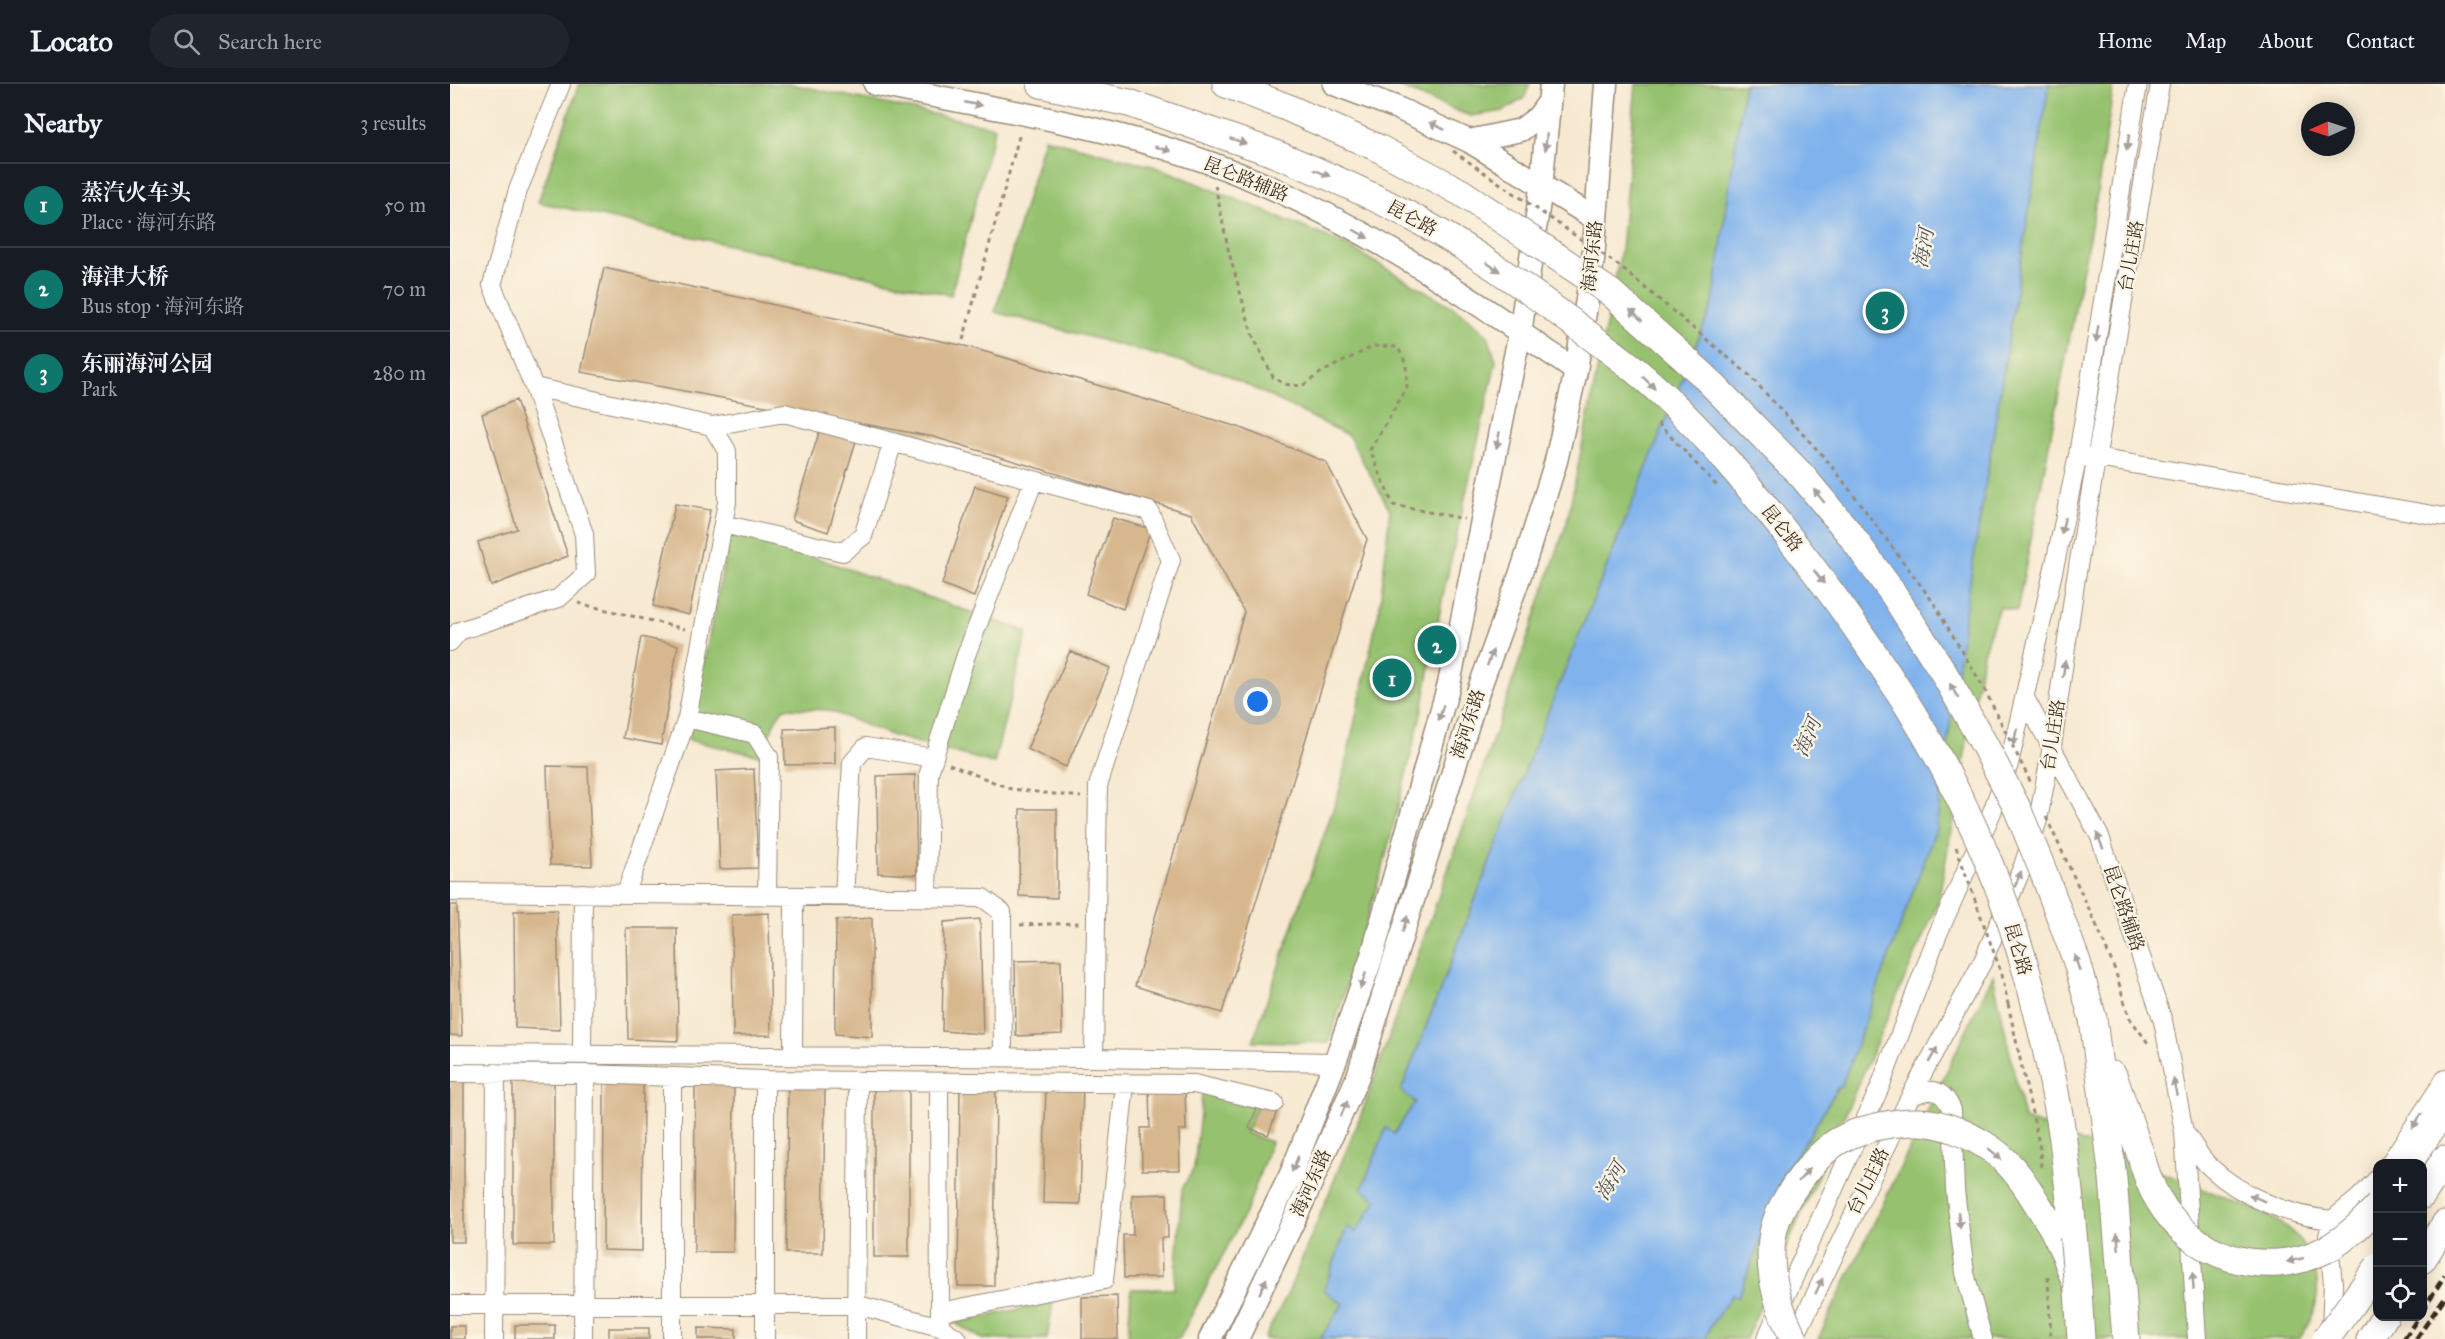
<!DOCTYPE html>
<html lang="en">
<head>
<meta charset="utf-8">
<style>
  :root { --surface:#171b24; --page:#20242c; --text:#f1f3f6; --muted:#9ea1a6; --line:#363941; --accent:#0f766e }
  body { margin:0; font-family:"IM FELL Great Primer","Noto Serif SC",serif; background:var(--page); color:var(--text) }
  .controls { position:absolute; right:18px; bottom:18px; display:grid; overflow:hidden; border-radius:12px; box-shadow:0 3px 15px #0003 }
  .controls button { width:54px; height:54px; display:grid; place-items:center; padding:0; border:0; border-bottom:2px solid var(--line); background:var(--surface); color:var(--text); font:30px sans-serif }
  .compass { position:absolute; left:1851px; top:18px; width:54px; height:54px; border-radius:50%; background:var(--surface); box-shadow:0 3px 15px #0003; rotate:267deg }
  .you { position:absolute; left:808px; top:618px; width:21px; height:21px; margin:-15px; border:4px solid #fff; border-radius:50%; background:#1a73e8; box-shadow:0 0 0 9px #1a73e833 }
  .badge { display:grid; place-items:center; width:39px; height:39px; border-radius:50%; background:var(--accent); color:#fff; font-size:20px; font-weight:700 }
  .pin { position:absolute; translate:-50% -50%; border:3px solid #fff; box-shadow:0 2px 6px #0006 }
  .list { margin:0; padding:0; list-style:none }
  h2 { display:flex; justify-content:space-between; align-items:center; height:78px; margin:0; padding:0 24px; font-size:26px }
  h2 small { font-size:20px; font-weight:400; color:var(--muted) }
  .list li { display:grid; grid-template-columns:39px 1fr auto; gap:18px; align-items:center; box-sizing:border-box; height:84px; padding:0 24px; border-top:2px solid var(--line) }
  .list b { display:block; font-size:22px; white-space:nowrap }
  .list p { margin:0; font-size:20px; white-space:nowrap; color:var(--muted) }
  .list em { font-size:20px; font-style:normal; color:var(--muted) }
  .icon { flex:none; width:33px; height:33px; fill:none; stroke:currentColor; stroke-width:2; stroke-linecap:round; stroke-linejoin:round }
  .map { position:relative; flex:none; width:1995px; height:1255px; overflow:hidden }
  header { display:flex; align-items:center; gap:36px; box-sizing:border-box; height:84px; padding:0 30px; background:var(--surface); border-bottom:2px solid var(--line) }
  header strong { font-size:28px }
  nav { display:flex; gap:33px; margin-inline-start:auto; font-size:21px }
  .search { width:420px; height:54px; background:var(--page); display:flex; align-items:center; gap:15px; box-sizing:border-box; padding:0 21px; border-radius:33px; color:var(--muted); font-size:22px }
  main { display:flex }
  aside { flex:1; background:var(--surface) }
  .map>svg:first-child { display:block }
  .green { fill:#96c26f; stroke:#687646; stroke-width:1.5 }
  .water { fill:#80b3ed; stroke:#5e6e86; stroke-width:1.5 }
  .building { fill:#d7b78e }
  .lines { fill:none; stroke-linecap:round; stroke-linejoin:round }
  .minor-casing { stroke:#998a78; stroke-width:20 }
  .major-casing { stroke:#998a78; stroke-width:25 }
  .highway-casing { stroke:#998a78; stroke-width:29 }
  .path { stroke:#998a78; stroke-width:3; stroke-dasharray:4.5 4.5; stroke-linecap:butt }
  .minor { stroke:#fff; stroke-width:18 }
  .major { stroke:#fff; stroke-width:22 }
  .highway { stroke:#fff; stroke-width:27 }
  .rail { stroke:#3b2a1e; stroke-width:4.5; stroke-dasharray:9 4.5; stroke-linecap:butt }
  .highway-bridge-casing { stroke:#998a78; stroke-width:29; stroke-linecap:butt }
  .path-bridge { stroke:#998a78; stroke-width:3; stroke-dasharray:4.5 4.5; stroke-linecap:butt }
  .highway-bridge { stroke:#fff; stroke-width:27 }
  .oneway { fill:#a79f9a }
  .labels { text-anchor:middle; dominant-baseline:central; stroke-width:4.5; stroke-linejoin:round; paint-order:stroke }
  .street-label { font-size:18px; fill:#3b2a1e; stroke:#fcf5e5 }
  .water-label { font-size:20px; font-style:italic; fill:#50535c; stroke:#fcf5e5 }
</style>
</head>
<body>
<header>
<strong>Locato</strong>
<div class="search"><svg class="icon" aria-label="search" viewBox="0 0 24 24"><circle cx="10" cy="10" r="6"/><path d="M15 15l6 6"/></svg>Search here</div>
<nav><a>Home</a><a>Map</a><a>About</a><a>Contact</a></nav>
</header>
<main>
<aside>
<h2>Nearby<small>3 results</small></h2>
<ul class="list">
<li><span class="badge">1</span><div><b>蒸汽火车头</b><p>Place · 海河东路</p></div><em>50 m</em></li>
<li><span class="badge">2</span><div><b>海津大桥</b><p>Bus stop · 海河东路</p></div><em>70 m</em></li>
<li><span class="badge">3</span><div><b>东丽海河公园</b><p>Park</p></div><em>280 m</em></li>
</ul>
</aside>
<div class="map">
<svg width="1995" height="1255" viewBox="0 0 1995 1255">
  <rect width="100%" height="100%" fill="#fcf5e5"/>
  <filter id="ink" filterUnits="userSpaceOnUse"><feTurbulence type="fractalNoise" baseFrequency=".0167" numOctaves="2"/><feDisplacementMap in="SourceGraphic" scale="12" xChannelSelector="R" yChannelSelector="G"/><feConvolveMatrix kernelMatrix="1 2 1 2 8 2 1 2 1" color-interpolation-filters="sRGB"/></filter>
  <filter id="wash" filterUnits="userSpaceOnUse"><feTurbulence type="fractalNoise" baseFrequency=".008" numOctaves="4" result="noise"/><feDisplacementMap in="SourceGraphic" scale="24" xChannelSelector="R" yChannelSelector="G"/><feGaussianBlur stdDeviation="1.35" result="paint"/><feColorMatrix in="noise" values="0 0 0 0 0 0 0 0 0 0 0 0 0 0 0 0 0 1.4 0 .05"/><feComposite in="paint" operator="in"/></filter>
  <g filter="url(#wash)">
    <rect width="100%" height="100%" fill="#f7e9d1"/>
    <path class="green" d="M129,0H341L545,43L501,211L88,118Z
      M942,0H1080L1074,14L1054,27L1020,32Z
      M1186,0H1664L1645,122L1567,527L1549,523L1533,569L1488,819L1296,1255H814L838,1209L914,1023L1010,752L1117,438L1171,166Z
      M594,54L710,84L892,159L1010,227L1038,252L1046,277L993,511L972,626L934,779L879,959L803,957L890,705L930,522L940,426L898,351L771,288L545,228Z
      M281,444L577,548L544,679L443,652L378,626L334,624L327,633L310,672L238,656Z
      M1543,891L1574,1035L1807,1126C1820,1133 1835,1140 1846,1152C1874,1182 1874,1223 1849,1255H1368Z
      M753,1002L811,1012L796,1049L821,1058L798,1123L729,1255H678L681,1205H724L732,1105L744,1084Z
      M603,1218L597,1255H532L505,1239Z"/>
    <path class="water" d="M1294,0H1599L1515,529L1486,745L1391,1003H1388L1354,1060L1334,1088L1324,1123L1288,1214L1282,1211L1260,1243L1256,1255H870L893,1220L874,1206L897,1143L906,1148L927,1116L912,1105L936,1044L944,1050L965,1018L951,1007L1092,643L1263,219Z"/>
    <g id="blocks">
      <path class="building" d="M154,184L519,263L788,343L876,378L917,455L772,929L685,902L794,528L741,430L484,353L131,288Z
        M66,316L118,472L41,502L28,458L67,445L32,330Z
        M371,342L407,354L378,448L342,436Z
        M525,402L558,412L524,513L492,500Z
        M225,420L260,426L239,531L203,522Z
        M663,434L701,445L673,525L636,510Z
        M191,553L228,561L211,661L173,654Z
        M620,567L660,584L616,683L577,665Z
        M385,643V680L335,681L334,645Z
        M97,682L138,683L142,782L100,781Z
        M304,685L308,784L270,785L266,687Z
        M465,691L467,791L428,789L427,692Z
        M570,725H607V814L569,812Z
        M0,821H7L12,952L0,951Z
        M107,826L110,946L65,944L64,827Z
        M319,829L321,951L283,952L282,831Z
        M422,834V953L385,950L386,836Z
        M530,835L533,950L492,947L494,838Z
        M176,844H227L228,957L178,955Z
        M611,876L612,950L566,952L565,877Z
        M0,989H14V1158H0Z
        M63,990H104V1161H63Z
        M154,997L193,998L192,1167L153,1166Z
        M245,999H284L283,1168H244Z
        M338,999L375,1000L373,1169H336Z
        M424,999H459V1173H424Z
        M510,999L546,1000L544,1202H508Z
        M596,1000L633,1001L630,1120L593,1119Z
        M699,1003H735L736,1046H729L730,1086H692L691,1044H700Z
        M810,1017L828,1025L818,1051L799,1044Z
        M717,1110L718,1154H711L712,1193L674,1194L673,1151H683L682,1111Z
        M667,1212L668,1255H632V1213Z
        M65,1241H105V1255H65Z
        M0,1242H15V1255H0Z
        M159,1244H199V1255H159Z
        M248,1244L286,1245V1255H248Z"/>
    </g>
  </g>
  <g filter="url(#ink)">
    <use href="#blocks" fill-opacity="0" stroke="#998a78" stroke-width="1.5"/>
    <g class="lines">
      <defs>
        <path id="minor" d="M84,303L262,342L334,329L699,427L721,476L648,702L644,974
          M1635,372L1995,433
          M273,440L393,468L413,452L443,358
          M0,558L9,547L109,514L136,490L134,450L84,303L42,201L68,106L111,0
          M1575,614L1650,753L1713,937L1734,1048L1747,1255
          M237,634L305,650L319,673L317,811
          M0,808L533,814L552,828L553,973
          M176,809L237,634L273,440L277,418V367L262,342
          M394,812L402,679L416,663L484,674
          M477,813L479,689L516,571L584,396
          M0,970L644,974L885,978
          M132,971L133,809
          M343,972L344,812
          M0,989L135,990L315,996L744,1000L824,1019
          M222,993V1255
          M489,998L490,1238
          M1460,1013C1480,1003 1492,1003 1502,1026L1505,1106L1515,1189L1533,1255
          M1735,1049C1743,1060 1750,1074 1760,1083C1792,1113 1839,1132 1882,1136
          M1939,1080L1995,995
          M0,1221H408L490,1243L508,1255
          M490,1228L654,1196L675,1000
          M1881,1246L1883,1199L1878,1152L1882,1136L1909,1114L1928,1094
          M44,1255L46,989
          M133,1255L135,990
          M315,1255V996
          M406,1255L408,997
          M1316,1255L1430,1003L1487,852L1542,728L1559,680L1606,475L1628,371L1688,0
          M1344,1255L1460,1013L1533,877L1573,782L1588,736L1602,662L1625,500L1710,0"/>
        <path id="major" d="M425,0C537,24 652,40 760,79C889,125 1015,209 1126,287
          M884,0L945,23L1019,57L1146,135
          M1019,57L1071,46L1088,33L1099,18
          M760,1255L841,1090L885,978L921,875L999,600L1071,243L1091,104L1101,0
          M787,1255L854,1115L908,992L1028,608L1074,480L1106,377L1126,287L1143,176L1156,0"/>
        <path id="highway" d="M591,0L679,19L818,67
          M776,0L836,23
          M1643,935L1663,1094L1676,1255
          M1663,991L1691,1072
          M1958,1080L1995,1024
          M1972,1111L1995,1075
          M1602,1143L1615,1170L1628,1206L1631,1255
          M1972,1176L1995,1140
          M1920,1255L1935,1232"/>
      </defs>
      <use href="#minor" class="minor-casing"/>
      <use href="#major" class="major-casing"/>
      <use href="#highway" class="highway-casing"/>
      <path class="path" d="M765,101L779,169L802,250L823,293L834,300L852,302L872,288L924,262L948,263L956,280L957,304L920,366L943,421L1014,435
        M513,256L570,49
        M128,519L235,545
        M499,680L561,705L631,713
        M1646,840L1665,886L1679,933L1698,959
        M570,841L629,839
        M1558,920L1590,1065L1591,1085
        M1598,1193L1601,1255"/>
      <use href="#minor" class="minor"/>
      <use href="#major" class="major"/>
      <use href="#highway" class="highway"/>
      <path class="rail" d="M1972,1227L1995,1191
        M1954,1255L1969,1232
        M1966,1255L1995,1213"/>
      <defs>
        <path id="highway-bridge" d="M836,23L928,64L1012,109L1161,209L1252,290L1353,393L1400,450L1442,508L1492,586L1535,662L1567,724L1593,787L1627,878L1643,935
          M818,67C871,88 923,111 973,139C1027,169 1078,205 1127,242C1149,259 1172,274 1192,292C1254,345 1306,410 1355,474C1443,590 1516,702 1562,841C1583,904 1599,971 1610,1036C1619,1092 1623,1149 1628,1206
          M1691,1072C1695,1087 1700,1102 1708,1115C1742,1174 1814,1196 1875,1166C1896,1155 1912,1139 1928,1122
          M1344,1255C1327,1221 1314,1180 1325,1141C1333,1113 1368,1066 1394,1054C1413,1044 1448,1037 1469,1038C1495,1039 1520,1051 1541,1065C1568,1083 1585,1117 1602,1143
          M1876,1255L1928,1183"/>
      </defs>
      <use href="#highway-bridge" class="highway-bridge-casing"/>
      <path class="path-bridge" d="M1003,67L1168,181L1299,291L1382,382L1483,518L1535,606L1581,699
        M1208,339L1267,402
        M1596,733L1646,840
        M1506,763L1552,891L1558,920"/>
      <use href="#highway-bridge" class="highway-bridge"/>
    </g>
    <defs><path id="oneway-solid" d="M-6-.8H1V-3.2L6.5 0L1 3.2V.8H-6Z" transform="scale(1.5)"/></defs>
    <g class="oneway">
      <use href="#oneway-solid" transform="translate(523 20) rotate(11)"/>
      <use href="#oneway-solid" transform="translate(987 42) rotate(-155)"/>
      <use href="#oneway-solid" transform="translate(788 57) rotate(19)"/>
      <use href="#oneway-solid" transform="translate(1096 58) rotate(95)"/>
      <use href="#oneway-solid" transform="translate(1678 58) rotate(99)"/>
      <use href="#oneway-solid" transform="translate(713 65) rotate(17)"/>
      <use href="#oneway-solid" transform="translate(872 89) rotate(23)"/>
      <use href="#oneway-solid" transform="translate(911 150) rotate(30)"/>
      <use href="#oneway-solid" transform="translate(1043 183) rotate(34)"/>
      <use href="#oneway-solid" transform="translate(1186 231) rotate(-138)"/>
      <use href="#oneway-solid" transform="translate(1647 250) rotate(99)"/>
      <use href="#oneway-solid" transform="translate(1199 299) rotate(45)"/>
      <use href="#oneway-solid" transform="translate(1048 356) rotate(101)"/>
      <use href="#oneway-solid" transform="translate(1369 412) rotate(-129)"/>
      <use href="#oneway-solid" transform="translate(1613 442) rotate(102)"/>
      <use href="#oneway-solid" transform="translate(1369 493) rotate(53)"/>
      <use href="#oneway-solid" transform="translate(1040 574) rotate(-70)"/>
      <use href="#oneway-solid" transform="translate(1614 585) rotate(-81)"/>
      <use href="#oneway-solid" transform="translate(1504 607) rotate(-120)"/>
      <use href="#oneway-solid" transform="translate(991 629) rotate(106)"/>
      <use href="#oneway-solid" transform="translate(1565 653) rotate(103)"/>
      <use href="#oneway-solid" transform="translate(1650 757) rotate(-112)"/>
      <use href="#oneway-solid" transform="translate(1568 795) rotate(-67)"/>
      <use href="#oneway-solid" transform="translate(955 840) rotate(-73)"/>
      <use href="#oneway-solid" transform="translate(1627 879) rotate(-108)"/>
      <use href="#oneway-solid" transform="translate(913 897) rotate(109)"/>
      <use href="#oneway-solid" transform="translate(1483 971) rotate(-61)"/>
      <use href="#oneway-solid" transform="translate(1725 1003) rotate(-101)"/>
      <use href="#oneway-solid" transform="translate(894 1025) rotate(-66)"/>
      <use href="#oneway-solid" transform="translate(1967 1037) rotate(123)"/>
      <use href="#oneway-solid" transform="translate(1545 1070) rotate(41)"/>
      <use href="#oneway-solid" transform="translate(845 1080) rotate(112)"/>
      <use href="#oneway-solid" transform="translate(1354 1091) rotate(-49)"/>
      <use href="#oneway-solid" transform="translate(1807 1114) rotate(-156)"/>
      <use href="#oneway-solid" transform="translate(1509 1136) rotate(83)"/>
      <use href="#oneway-solid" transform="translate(1668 1157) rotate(-95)"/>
      <use href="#oneway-solid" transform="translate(1845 1176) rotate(167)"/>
      <use href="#oneway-solid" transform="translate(1743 1197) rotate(-94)"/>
      <use href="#oneway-solid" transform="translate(813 1202) rotate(-65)"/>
      <use href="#oneway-solid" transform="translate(1369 1202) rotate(-65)"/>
    </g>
  </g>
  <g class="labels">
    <g class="street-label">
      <text transform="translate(796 95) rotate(22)">昆仑路辅路</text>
      <text transform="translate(962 134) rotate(29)">昆仑路</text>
      <text transform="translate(1142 172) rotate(-84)">海河东路</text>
      <text transform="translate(1681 172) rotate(-80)">台儿庄路</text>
      <text transform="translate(1332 444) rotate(52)">昆仑路</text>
      <text transform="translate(1018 640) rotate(-72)">海河东路</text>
      <text transform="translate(1603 651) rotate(-81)">台儿庄路</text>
      <text transform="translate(1674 824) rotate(71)">昆仑路辅路</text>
      <text transform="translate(1568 865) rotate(74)">昆仑路</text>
      <text transform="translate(1418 1097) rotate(-64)">台儿庄路</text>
      <text transform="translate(861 1099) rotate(-66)">海河东路</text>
    </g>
    <g class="water-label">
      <text transform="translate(1473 164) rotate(-80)">海河</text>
      <text transform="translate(1357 653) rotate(-67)">海河</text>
      <text transform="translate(1160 1097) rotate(-59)">海河</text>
    </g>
  </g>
</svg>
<div class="controls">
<button>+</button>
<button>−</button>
<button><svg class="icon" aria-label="locate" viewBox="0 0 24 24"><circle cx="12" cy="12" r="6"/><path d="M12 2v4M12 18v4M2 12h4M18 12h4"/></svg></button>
</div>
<svg class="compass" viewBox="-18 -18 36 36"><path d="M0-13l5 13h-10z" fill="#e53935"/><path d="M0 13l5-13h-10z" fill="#9ea1a6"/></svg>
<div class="you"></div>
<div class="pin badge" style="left:942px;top:594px">1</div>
<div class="pin badge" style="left:987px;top:561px">2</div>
<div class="pin badge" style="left:1435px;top:227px">3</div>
</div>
</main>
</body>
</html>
